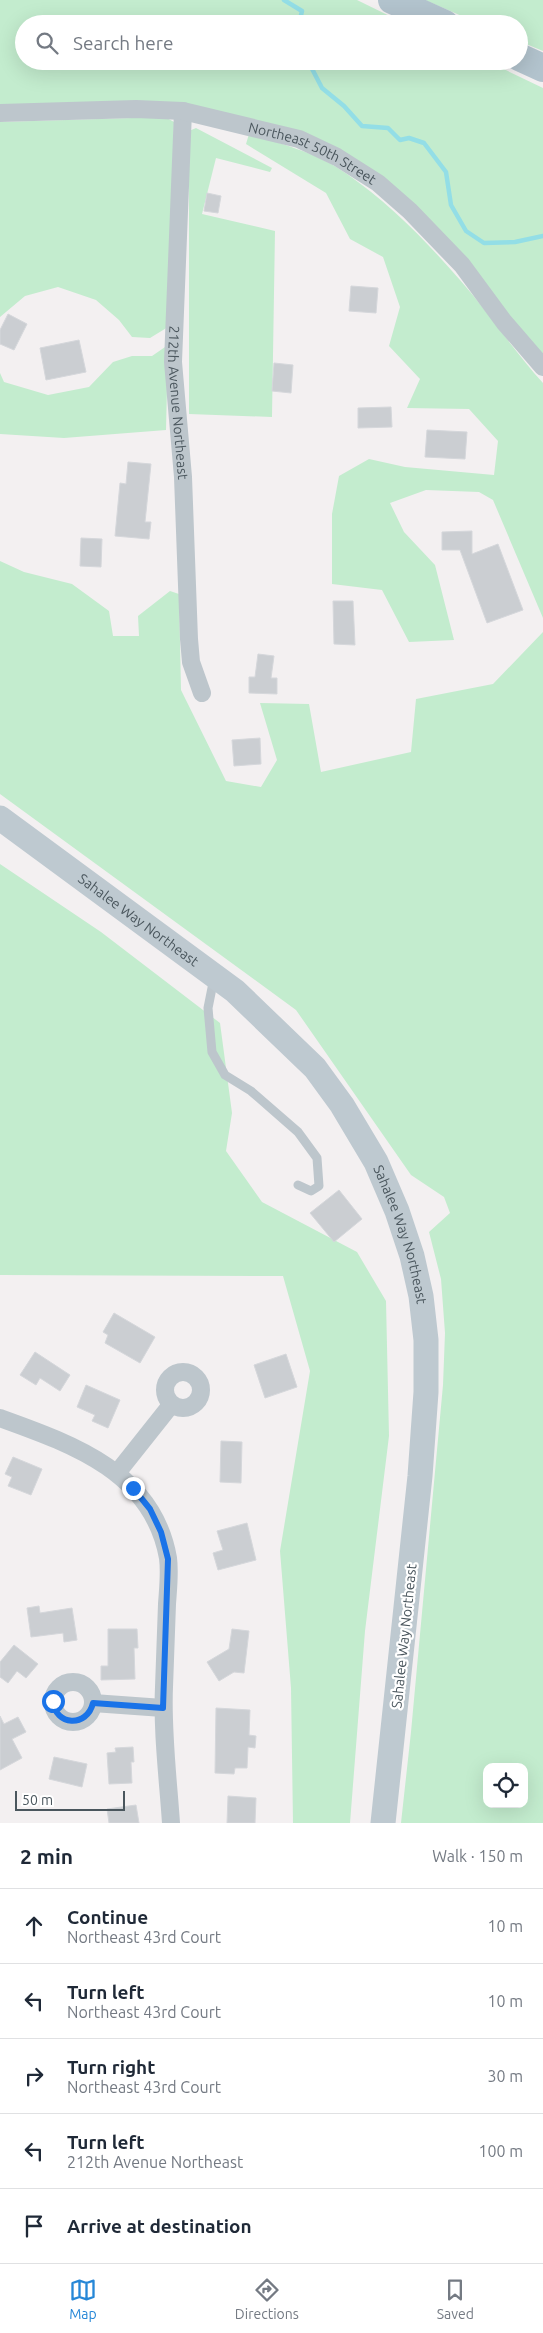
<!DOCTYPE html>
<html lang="en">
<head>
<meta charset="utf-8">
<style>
  :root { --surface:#fff; --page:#f2f2f3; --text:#1f2937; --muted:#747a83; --line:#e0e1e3; --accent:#2687d7 }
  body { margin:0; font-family:Ubuntu,sans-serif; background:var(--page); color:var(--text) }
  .controls { position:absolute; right:15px; bottom:15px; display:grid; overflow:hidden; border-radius:10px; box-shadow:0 5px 20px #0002 }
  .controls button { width:45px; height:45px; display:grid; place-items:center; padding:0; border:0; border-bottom:1px solid var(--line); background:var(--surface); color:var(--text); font:25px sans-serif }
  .scale { position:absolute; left:15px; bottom:12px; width:110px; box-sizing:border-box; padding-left:5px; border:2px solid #4a565d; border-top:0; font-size:14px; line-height:18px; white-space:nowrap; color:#4a565d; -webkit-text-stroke:4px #fff; paint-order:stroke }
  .stop { position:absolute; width:15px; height:15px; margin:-11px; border:4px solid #1a73e8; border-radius:50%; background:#fff }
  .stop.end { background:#1a73e8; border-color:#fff; box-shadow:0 1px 5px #0008 }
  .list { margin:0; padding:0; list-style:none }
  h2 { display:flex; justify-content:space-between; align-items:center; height:65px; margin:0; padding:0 20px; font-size:21px }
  h2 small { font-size:16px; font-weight:400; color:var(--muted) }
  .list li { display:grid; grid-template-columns:32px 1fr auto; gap:15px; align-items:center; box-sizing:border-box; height:75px; padding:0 20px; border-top:1px solid var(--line) }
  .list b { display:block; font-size:19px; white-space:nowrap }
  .list p { margin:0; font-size:16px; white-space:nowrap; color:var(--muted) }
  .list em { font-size:16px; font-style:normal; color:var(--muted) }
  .icon { flex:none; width:28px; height:28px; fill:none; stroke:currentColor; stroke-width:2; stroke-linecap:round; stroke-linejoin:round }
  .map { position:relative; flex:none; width:543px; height:1823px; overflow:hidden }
  .search { position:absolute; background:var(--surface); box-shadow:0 5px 20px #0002; left:15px; right:15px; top:15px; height:55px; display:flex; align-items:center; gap:12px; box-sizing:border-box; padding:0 18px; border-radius:28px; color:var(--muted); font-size:19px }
  .sheet { height:440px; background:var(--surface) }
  nav { display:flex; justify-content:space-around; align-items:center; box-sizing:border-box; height:70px; border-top:1px solid var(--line); background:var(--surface); font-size:14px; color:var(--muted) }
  nav a { display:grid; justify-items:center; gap:2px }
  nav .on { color:var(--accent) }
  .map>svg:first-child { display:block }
  .green { fill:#c3ecce; fill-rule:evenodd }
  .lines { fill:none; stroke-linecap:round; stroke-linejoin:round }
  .stream { stroke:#93dee6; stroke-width:4.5 }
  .building { fill:#cbced2; stroke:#d5d7db }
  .service { stroke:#bdc6cc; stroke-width:9 }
  .minor { stroke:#bdc6cc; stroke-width:18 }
  .secondary { stroke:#bec9d0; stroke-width:25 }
  .primary { stroke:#b2c3cd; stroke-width:28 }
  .route { stroke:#1a73e8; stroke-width:6 }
  .labels { text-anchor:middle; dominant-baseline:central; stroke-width:4.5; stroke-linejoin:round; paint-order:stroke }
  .street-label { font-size:14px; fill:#4a565d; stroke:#fff }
</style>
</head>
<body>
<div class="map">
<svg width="543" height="1823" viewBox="0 0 543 1823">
  <rect width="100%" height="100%" fill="#f3f0f1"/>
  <path class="green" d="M0,0H357L406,24H24V61H487L543,88V356L391,187L250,119L0,107Z
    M425,0H543V51L519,41V24H480Z
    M165,117L174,122L168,327L150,338L132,337L119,320L96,300L58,287L25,296L0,317V122Z
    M196,128L272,168L270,172L216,158L202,214L275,231L272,417L189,414V131Z
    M249,134C282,144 318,153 347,174C389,203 426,241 460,280C489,313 513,350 543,383V618L493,500L479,492L426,490L390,503L404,532L435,565L454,640L409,642L382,590L332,584V514L339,476L369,459L405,467L494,475L498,441L469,409L407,408L420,379L389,346L400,307L383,257L350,239L326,193L246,144Z
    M168,345L166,430L64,438L0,434V373L4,382L48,395L89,387L113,362L132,356H152Z
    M0,561L24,572L72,584L109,611L113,636H139L138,616L170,591L179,594L181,690L226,781L261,787L277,760L260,703L309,704L321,772L411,752L416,699L493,684L543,632V1823H401L411,1732L443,1385L445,1333L441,1279L429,1232L450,1213L444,1197L411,1175L296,1010L0,794ZM487,1767H524V1804H487Z
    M0,864L101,932L220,1023L232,1113L226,1151L262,1202L357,1252L386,1301L389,1436L365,1631L350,1823H293L291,1688L280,1551L310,1371L283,1276L0,1275Z"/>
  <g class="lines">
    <path class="stream" d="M284,0L302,11L299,24
      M308,61L322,88L344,106L362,126L388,128L400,140L409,138L424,143L446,172L451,205L466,231L484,243L515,242L543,236"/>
  </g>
  <path class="building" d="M207,193L221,196L218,213L204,211Z
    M351,286L378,288L376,313L349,311Z
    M8,314L27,324L14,350L0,344V330Z
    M79,340L86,372L46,380L40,348Z
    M274,363L293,365L291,393L272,391Z
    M391,407L392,427L358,428V408Z
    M427,430L467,432L465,459L425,457Z
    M128,462L151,464L145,522H151L149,539L115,536L120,483L126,484Z
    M472,531V554L498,544L523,610L487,623L460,550H442V532Z
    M81,538L102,539L101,567L80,566Z
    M333,601H353L355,645L334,644Z
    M258,654L274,656L271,678H277V694L249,693V677H255Z
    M260,738L261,764L234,766L232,740Z
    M339,1190L362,1219L334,1242L310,1213Z
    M114,1313L155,1337L140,1363L105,1343L108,1335L103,1332Z
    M35,1352L70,1375L60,1391L40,1378L36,1385L20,1375Z
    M286,1354L297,1387L265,1398L254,1365Z
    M86,1385L120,1400L108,1428L92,1421L95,1415L77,1407Z
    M221,1441L242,1442L241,1483L220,1482Z
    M13,1457L42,1469L31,1495L8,1486L12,1477L5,1474Z
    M247,1523L256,1560L218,1570L213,1553L223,1550L217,1531Z
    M39,1606L40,1613L72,1608L77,1640L64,1642L63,1633L31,1637L27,1608Z
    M108,1629H137L138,1648H134L135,1679L101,1680V1666H108Z
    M232,1629L249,1631L244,1673L234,1672L219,1681L207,1662L229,1649Z
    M14,1645L38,1664L26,1678L17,1671L8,1683L0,1677V1662Z
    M216,1708L250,1710L249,1735L256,1736L255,1748L248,1747L247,1768H235L234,1774L215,1773Z
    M0,1716L4,1724L18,1717L26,1732L12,1739L22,1758L0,1770Z
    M133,1747L134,1762H131L132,1783L109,1784L107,1753L116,1752L115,1748Z
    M54,1757L87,1764L82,1787L49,1779Z
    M228,1796L256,1798L255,1823H227Z
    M136,1805L139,1823H109L107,1809Z"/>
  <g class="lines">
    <path class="service" d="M214,978L208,1008L212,1052L225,1075L251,1091L298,1132L317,1158L319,1186L311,1191L298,1185"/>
    <g class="minor">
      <path id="s1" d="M183,111L173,362L183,477L189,639L191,662L202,693"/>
      <path id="s2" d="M0,113L136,109L183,111L299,139L337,157L378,183L410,211L462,265L504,322L543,367"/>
      <circle cx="183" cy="1390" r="18"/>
      <path d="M0,1418C72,1444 153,1472 168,1558C170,1573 168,1589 167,1604C166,1631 165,1659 164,1687C162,1732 168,1778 171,1823"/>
      <path d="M117,1473L171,1405"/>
      <circle cx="73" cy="1702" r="20"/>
      <path d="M93,1703L163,1708"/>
    </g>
    <path class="secondary" id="s3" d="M0,818L235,991L315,1068L342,1105L376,1162L397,1211L412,1256L421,1296L426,1340V1392L420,1476L383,1823"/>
    <path class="primary" d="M392,0L445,24
      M519,57L543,68"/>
  </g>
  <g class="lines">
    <path class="route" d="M53,1701C55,1726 87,1728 93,1703L163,1708L168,1559L161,1532L150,1509L133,1488"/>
  </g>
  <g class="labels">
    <g class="street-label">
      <text stroke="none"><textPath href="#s2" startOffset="320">Northeast 50th Street</textPath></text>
      <text stroke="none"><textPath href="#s1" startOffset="292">212th Avenue Northeast</textPath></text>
      <text stroke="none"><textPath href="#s3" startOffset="172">Sahalee Way Northeast</textPath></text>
      <text stroke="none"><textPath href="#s3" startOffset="592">Sahalee Way Northeast</textPath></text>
      <text transform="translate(404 1636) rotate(-84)">Sahalee Way Northeast</text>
    </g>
  </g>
</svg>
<div class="controls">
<button><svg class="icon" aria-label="locate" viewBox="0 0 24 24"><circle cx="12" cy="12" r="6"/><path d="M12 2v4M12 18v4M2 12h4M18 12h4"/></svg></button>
</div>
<div class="scale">50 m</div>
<div class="stop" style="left:53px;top:1701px"></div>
<div class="stop end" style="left:133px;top:1488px"></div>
<div class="search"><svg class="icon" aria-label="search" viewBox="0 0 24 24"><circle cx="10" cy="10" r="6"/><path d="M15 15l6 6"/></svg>Search here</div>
</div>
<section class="sheet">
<h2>2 min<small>Walk · 150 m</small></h2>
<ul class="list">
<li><svg class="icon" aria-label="ahead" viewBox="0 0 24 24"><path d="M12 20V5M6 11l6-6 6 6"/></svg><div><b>Continue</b><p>Northeast 43rd Court</p></div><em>10 m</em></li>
<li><svg class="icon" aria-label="left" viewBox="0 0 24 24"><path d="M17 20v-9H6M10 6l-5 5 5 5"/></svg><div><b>Turn left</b><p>Northeast 43rd Court</p></div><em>10 m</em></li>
<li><svg class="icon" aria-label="right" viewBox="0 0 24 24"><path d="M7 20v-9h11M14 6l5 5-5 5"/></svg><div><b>Turn right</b><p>Northeast 43rd Court</p></div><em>30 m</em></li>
<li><svg class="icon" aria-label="left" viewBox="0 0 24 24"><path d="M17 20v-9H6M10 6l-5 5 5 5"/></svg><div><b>Turn left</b><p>212th Avenue Northeast</p></div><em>100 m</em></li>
<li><svg class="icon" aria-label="arrive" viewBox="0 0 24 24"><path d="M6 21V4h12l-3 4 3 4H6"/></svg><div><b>Arrive at destination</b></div></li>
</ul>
</section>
<nav>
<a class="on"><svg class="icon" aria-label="map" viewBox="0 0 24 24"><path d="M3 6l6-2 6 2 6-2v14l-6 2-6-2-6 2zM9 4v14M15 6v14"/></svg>Map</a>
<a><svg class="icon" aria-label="directions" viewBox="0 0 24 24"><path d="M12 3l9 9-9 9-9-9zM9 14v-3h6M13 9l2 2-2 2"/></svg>Directions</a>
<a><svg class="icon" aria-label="saved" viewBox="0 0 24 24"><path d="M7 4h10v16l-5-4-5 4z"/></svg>Saved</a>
</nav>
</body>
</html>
